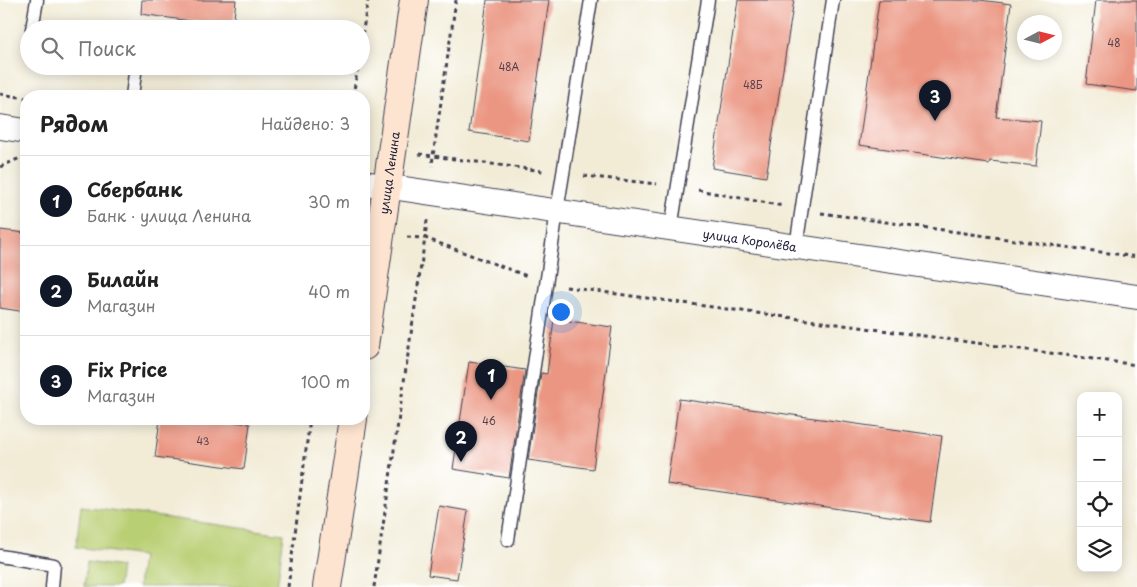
<!DOCTYPE html>
<html lang="ru">
<head>
<meta charset="utf-8">
<style>
  :root { --surface:#fff; --page:#f2f2f2; --text:#222; --muted:#767676; --line:#e0e0e0; --accent:#111827 }
  body { margin:0; font-family:"Playpen Sans",sans-serif; background:var(--page); color:var(--text) }
  .controls { position:absolute; right:15px; bottom:15px; display:grid; overflow:hidden; border-radius:10px; box-shadow:0 2px 12px #0003 }
  .controls button { width:45px; height:45px; display:grid; place-items:center; padding:0; border:0; border-bottom:1px solid var(--line); background:var(--surface); color:var(--text); font:25px sans-serif }
  .compass { position:absolute; left:1017px; top:15px; width:45px; height:45px; border-radius:50%; background:var(--surface); box-shadow:0 2px 12px #0003; rotate:83deg }
  .you { position:absolute; left:560px; top:311px; width:18px; height:18px; margin:-12px; border:4px solid #fff; border-radius:50%; background:#1a73e8; box-shadow:0 0 0 8px #1a73e833 }
  .badge { display:grid; place-items:center; width:32px; height:32px; border-radius:50%; background:var(--accent); color:#fff; font-size:16px; font-weight:700 }
  .pin { position:absolute; translate:-50% -41px; filter:drop-shadow(0 1px 2px #0008) }
  .pin::after { content:''; position:absolute; top:26px; width:18px; height:15px; background:inherit; clip-path:polygon(0 0,100% 0,50% 100%) }
  .list { margin:0; padding:0; list-style:none }
  h2 { display:flex; justify-content:space-between; align-items:center; height:65px; margin:0; padding:0 20px; font-size:21px }
  h2 small { font-size:16px; font-weight:400; color:var(--muted) }
  .list li { display:grid; grid-template-columns:32px 1fr auto; gap:15px; align-items:center; box-sizing:border-box; height:90px; padding:0 20px; border-top:1px solid var(--line) }
  .list b { display:block; font-size:19px; white-space:nowrap }
  .list p { margin:0; font-size:16px; white-space:nowrap; color:var(--muted) }
  .list em { font-size:16px; font-style:normal; color:var(--muted) }
  .icon { flex:none; width:28px; height:28px; fill:none; stroke:currentColor; stroke-width:2; stroke-linecap:round; stroke-linejoin:round }
  .map { position:relative; flex:none; width:1137px; height:587px; overflow:hidden }
  .search { position:absolute; background:var(--surface); box-shadow:0 2px 12px #0003; left:20px; top:20px; width:350px; height:55px; display:flex; align-items:center; gap:12px; box-sizing:border-box; padding:0 18px; border-radius:28px; color:var(--muted); font-size:19px }
  .panel { position:absolute; background:var(--surface); box-shadow:0 2px 12px #0003; left:20px; top:90px; width:350px; height:335px; border-radius:20px }
  .map>svg:first-child { display:block }
  .green { fill:#b9cf73; stroke:#6e7857 }
  .building { fill:#eb9682 }
  .lines { fill:none; stroke-linecap:round; stroke-linejoin:round }
  .lane-casing { stroke:#414052; stroke-width:15 }
  .street-casing { stroke:#414052; stroke-width:26 }
  .secondary-casing { stroke:#414052; stroke-width:30 }
  .path { stroke:#414052; stroke-width:3; stroke-dasharray:4 4; stroke-linecap:butt }
  .lane { stroke:#fff; stroke-width:12 }
  .street { stroke:#fff; stroke-width:24 }
  .secondary { stroke:#fde4d0; stroke-width:28 }
  .labels { text-anchor:middle; dominant-baseline:central; stroke-width:4; stroke-linejoin:round; paint-order:stroke }
  .number-label { font-size:10px; fill:#543f4d }
  .street-label { font-size:12px; fill:#22223b; stroke:#fff }
</style>
</head>
<body>
<div class="map">
<svg width="1137" height="587" viewBox="0 0 1137 587">
  <rect width="100%" height="100%" fill="#fff"/>
  <filter id="ink" filterUnits="userSpaceOnUse"><feTurbulence type="fractalNoise" baseFrequency=".02" numOctaves="2"/><feDisplacementMap in="SourceGraphic" scale="10" xChannelSelector="R" yChannelSelector="G"/><feConvolveMatrix kernelMatrix="1 2 1 2 8 2 1 2 1" color-interpolation-filters="sRGB"/></filter>
  <filter id="wash" filterUnits="userSpaceOnUse"><feTurbulence type="fractalNoise" baseFrequency=".0096" numOctaves="4" result="noise"/><feDisplacementMap in="SourceGraphic" scale="20" xChannelSelector="R" yChannelSelector="G"/><feGaussianBlur stdDeviation="1.12" result="paint"/><feColorMatrix in="noise" values="0 0 0 0 0 0 0 0 0 0 0 0 0 0 0 0 0 1.4 0 .05"/><feComposite in="paint" operator="in"/></filter>
  <g filter="url(#wash)">
    <rect width="100%" height="100%" fill="#f2ecd7"/>
    <path class="green" d="M81,506L284,534L277,587H138L142,556L76,547Z
      M87,562L121,567L118,587H84Z"/>
    <g id="blocks">
      <path class="building" d="M142,0H236L233,27L141,14Z
        M487,0H549L529,141L469,132Z
        M738,0H794L766,177L712,168Z
        M879,0H980L1011,4L996,117L1041,121L1036,166L990,161L989,164L859,145Z
        M1096,0H1137V91L1086,84Z
        M0,230L26,233V312L0,308Z
        M554,319L612,327L593,469L528,460L541,373L547,374Z
        M469,362L525,370L509,478L453,469Z
        M679,399L942,436L930,522L667,484Z
        M160,419H213L250,424L244,469L155,457Z
        M439,506L468,511L457,579L428,575Z"/>
    </g>
  </g>
  <g filter="url(#ink)">
    <use href="#blocks" fill-opacity="0" stroke="#414052" stroke-width="1"/>
    <g class="lines">
      <defs>
        <path id="lane" d="M32,29L37,0
          M132,96L136,66
          M671,228L708,0
          M796,247L833,0
          M508,540L557,211L591,0
          M0,556L54,565L52,587"/>
        <g id="street">
          <path d="M0,127L26,131"/>
          <path id="s1" d="M364,183L1137,297"/>
        </g>
        <g id="secondary">
          <path id="s2" d="M364,346L414,0"/>
          <path d="M327,587L353,419"/>
        </g>
      </defs>
      <use href="#lane" class="lane-casing"/>
      <use href="#street" class="street-casing"/>
      <use href="#secondary" class="secondary-casing"/>
      <path class="path" d="M456,0L433,156L543,171
        M361,42L368,0
        M0,94L26,98
        M353,96L358,66
        M419,154L433,156L432,166
        M0,167L20,158
        M584,176L657,184
        M698,190L783,206
        M821,213L1137,257
        M407,237L425,238L427,220
        M566,287L1137,365
        M288,587L310,419
        M374,587L425,238L527,276"/>
      <use href="#lane" class="lane"/>
      <use href="#street" class="street"/>
      <use href="#secondary" class="secondary"/>
    </g>
  </g>
  <g class="labels">
    <g class="number-label">
      <text x="1114" y="42">48</text>
      <text x="509" y="66">48А</text>
      <text x="753" y="84">48Б</text>
      <text x="489" y="420">46</text>
      <text x="203" y="440">43</text>
    </g>
    <g class="street-label">
      <text stroke="none"><textPath href="#s2" startOffset="175">улица Ленина</textPath></text>
      <text stroke="none"><textPath href="#s1" startOffset="390">улица Королёва</textPath></text>
    </g>
  </g>
</svg>
<div class="controls">
<button>+</button>
<button>−</button>
<button><svg class="icon" aria-label="locate" viewBox="0 0 24 24"><circle cx="12" cy="12" r="6"/><path d="M12 2v4M12 18v4M2 12h4M18 12h4"/></svg></button>
<button><svg class="icon" aria-label="layers" viewBox="0 0 24 24"><path d="M12 4l9 5-9 5-9-5zM3 14l9 5 9-5"/></svg></button>
</div>
<svg class="compass" viewBox="-18 -18 36 36"><path d="M0-13l5 13h-10z" fill="#e53935"/><path d="M0 13l5-13h-10z" fill="#767676"/></svg>
<div class="you"></div>
<div class="pin badge" style="left:491px;top:400px">1</div>
<div class="pin badge" style="left:461px;top:462px">2</div>
<div class="pin badge" style="left:935px;top:121px">3</div>
<div class="search"><svg class="icon" aria-label="search" viewBox="0 0 24 24"><circle cx="10" cy="10" r="6"/><path d="M15 15l6 6"/></svg>Поиск</div>
<section class="panel">
<h2>Рядом<small>Найдено: 3</small></h2>
<ul class="list">
<li><span class="badge">1</span><div><b>Сбербанк</b><p>Банк · улица Ленина</p></div><em>30 m</em></li>
<li><span class="badge">2</span><div><b>Билайн</b><p>Магазин</p></div><em>40 m</em></li>
<li><span class="badge">3</span><div><b>Fix Price</b><p>Магазин</p></div><em>100 m</em></li>
</ul>
</section>
</div>
</body>
</html>
